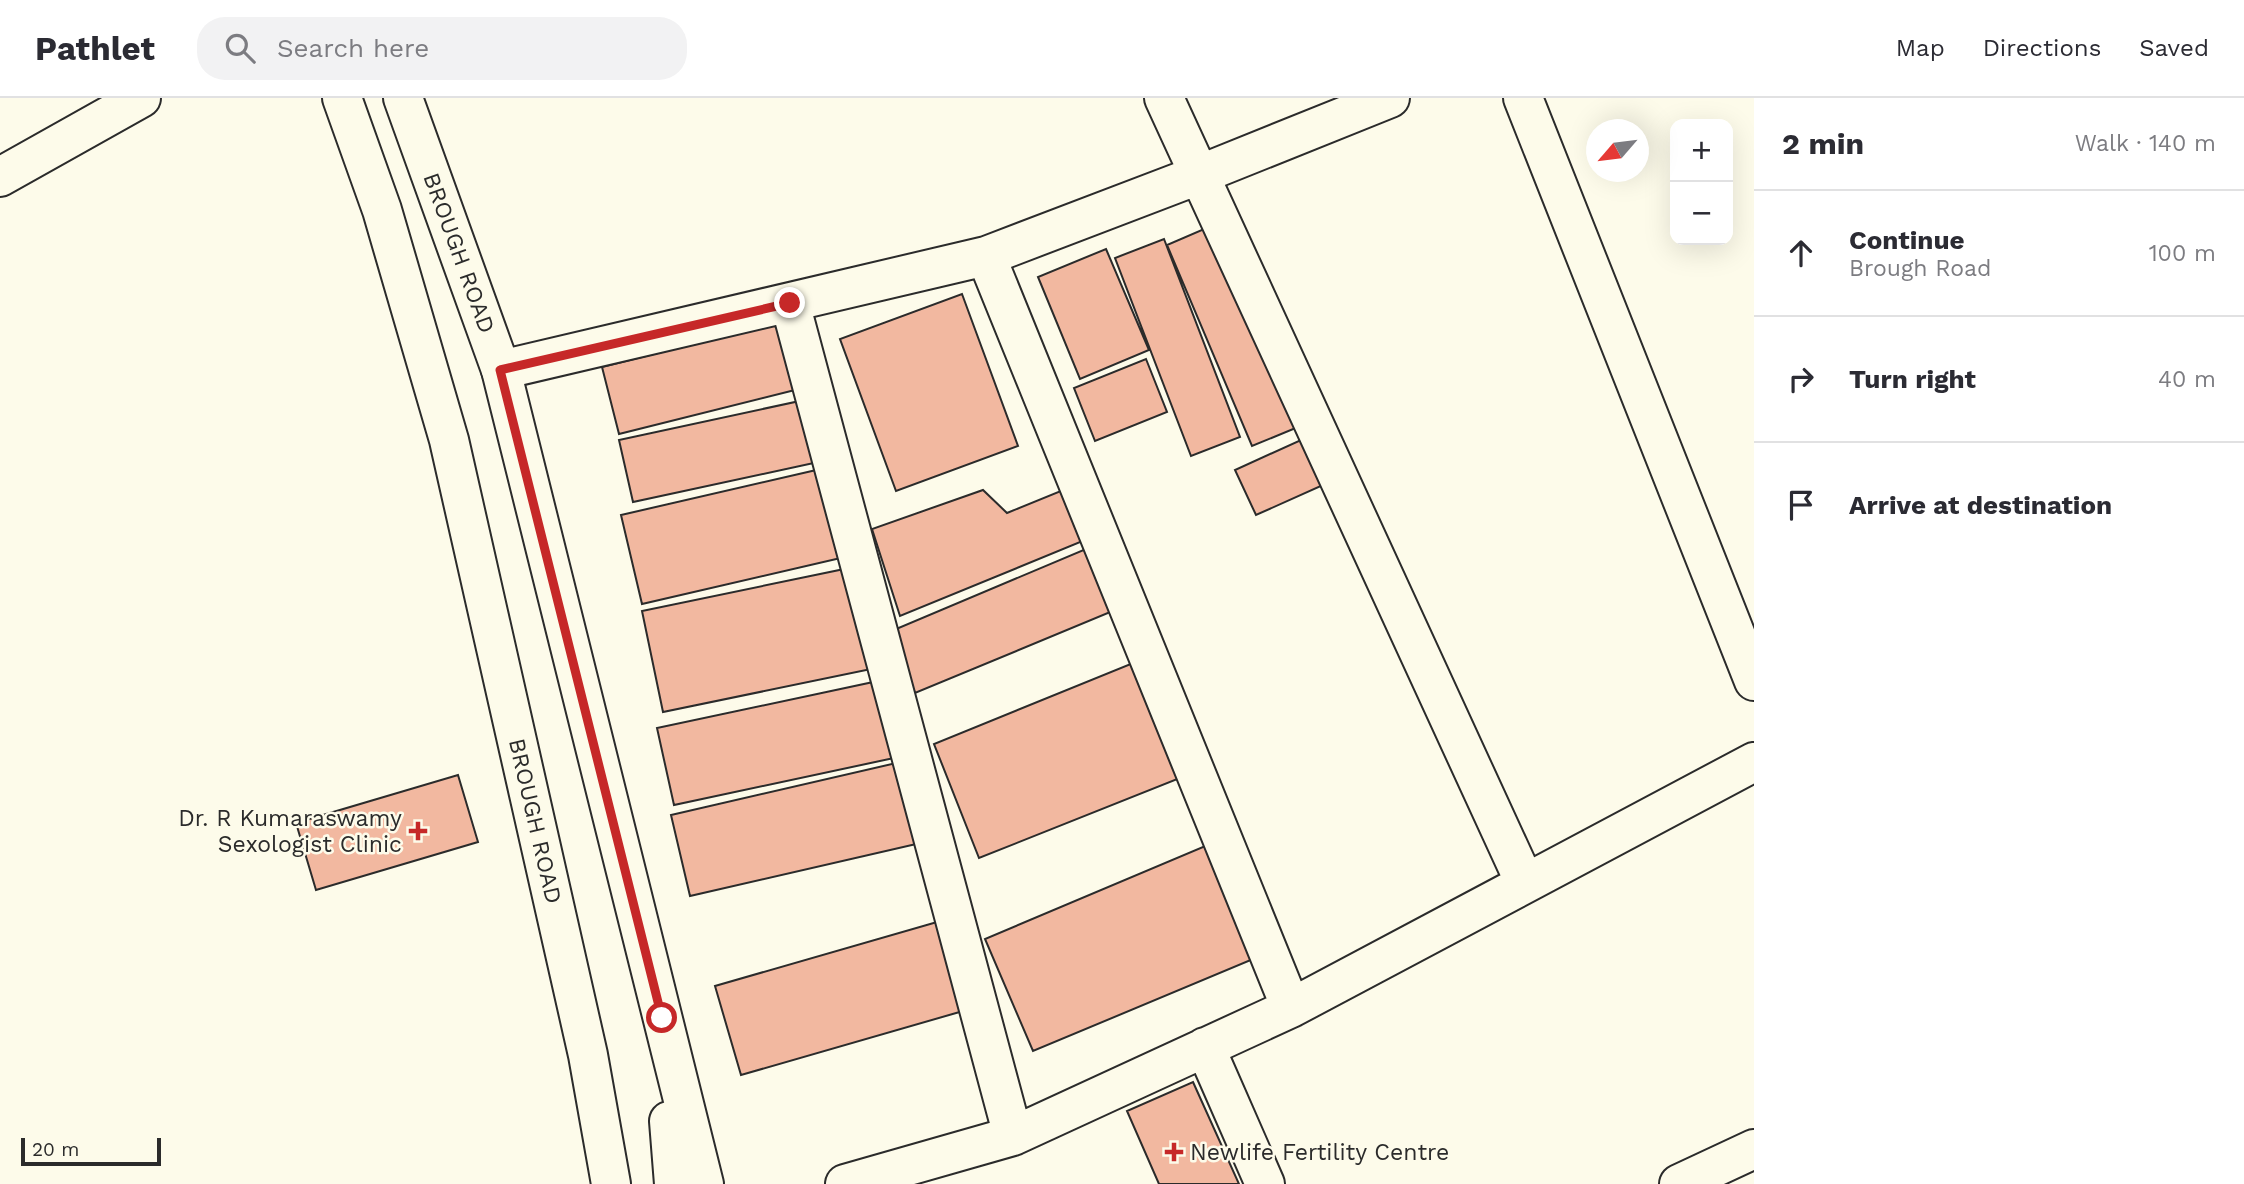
<!DOCTYPE html>
<html lang="en">
<head>
<meta charset="utf-8">
<style>
  :root { --surface:#fff; --page:#f2f2f3; --text:#2b2b33; --muted:#7c7c81; --line:#e1e1e2 }
  body { margin:0; font-family:"Work Sans",sans-serif; background:var(--page); color:var(--text) }
  .controls { position:absolute; right:21px; top:21px; display:grid; overflow:hidden; border-radius:14px; box-shadow:0 7px 28px #0002 }
  .controls button { width:63px; height:63px; display:grid; place-items:center; padding:0; border:0; border-bottom:2px solid var(--line); background:var(--surface); color:var(--text); font:35px sans-serif }
  .compass { position:absolute; left:1586px; top:21px; width:63px; height:63px; border-radius:50%; background:var(--surface); box-shadow:0 7px 28px #0002; rotate:242deg }
  .scale { position:absolute; left:21px; bottom:18px; width:140px; box-sizing:border-box; padding-left:7px; border:4px solid #2b2b2b; border-top:0; font-size:19px; line-height:24px; white-space:nowrap; color:#2b2b2b; -webkit-text-stroke:5px #fdfbea; paint-order:stroke }
  .stop { position:absolute; width:21px; height:21px; margin:-16px; border:5px solid #c62828; border-radius:50%; background:#fff }
  .stop.end { background:#c62828; border-color:#fff; box-shadow:0 2px 7px #0008 }
  .list { margin:0; padding:0; list-style:none }
  h2 { display:flex; justify-content:space-between; align-items:center; height:91px; margin:0; padding:0 28px; font-size:30px }
  h2 small { font-size:23px; font-weight:400; color:var(--muted) }
  .list li { display:grid; grid-template-columns:46px 1fr auto; gap:21px; align-items:center; box-sizing:border-box; height:126px; padding:0 28px; border-top:2px solid var(--line) }
  .list b { display:block; font-size:26px; white-space:nowrap }
  .list p { margin:0; font-size:23px; white-space:nowrap; color:var(--muted) }
  .list em { font-size:23px; font-style:normal; color:var(--muted) }
  .icon { flex:none; width:38px; height:38px; fill:none; stroke:currentColor; stroke-width:2; stroke-linecap:round; stroke-linejoin:round }
  .map { position:relative; flex:none; width:1754px; height:1086px; overflow:hidden }
  header { display:flex; align-items:center; gap:42px; box-sizing:border-box; height:98px; padding:0 35px; background:var(--surface); border-bottom:2px solid var(--line) }
  header strong { font-size:33px }
  nav { display:flex; gap:38px; margin-inline-start:auto; font-size:24px }
  .search { width:490px; height:63px; background:var(--page); display:flex; align-items:center; gap:18px; box-sizing:border-box; padding:0 24px; border-radius:28px; color:var(--muted); font-size:26px }
  main { display:flex }
  aside { flex:1; background:var(--surface) }
  .map>svg:first-child { display:block }
  .building { fill:#f2b8a0; stroke:#2b2b2b; stroke-width:2 }
  .lines { fill:none; stroke-linecap:round; stroke-linejoin:round }
  .street-casing { stroke:#2b2b2b; stroke-width:42 }
  .primary-casing { stroke:#2b2b2b; stroke-width:42 }
  .street { stroke:#fdfbea; stroke-width:38 }
  .primary { stroke:#fdfbea; stroke-width:38 }
  .route { stroke:#c62828; stroke-width:9 }
  .poi-dot { fill:#c62828; stroke:#fdfbea; stroke-width:2.5 }
  .labels { text-anchor:middle; dominant-baseline:central; stroke-width:5; stroke-linejoin:round; paint-order:stroke }
  .street-label { font-size:23px; fill:#2b2b2b; stroke:#fdfbea }
  .poi-label { font-size:23px; fill:#2b2b2b; stroke:#fdfbea; text-anchor:end }
</style>
</head>
<body>
<header>
<strong>Pathlet</strong>
<div class="search"><svg class="icon" aria-label="search" viewBox="0 0 24 24"><circle cx="10" cy="10" r="6"/><path d="M15 15l6 6"/></svg>Search here</div>
<nav><a>Map</a><a>Directions</a><a>Saved</a></nav>
</header>
<main>
<div class="map">
<svg width="1754" height="1086" viewBox="0 0 1754 1086">
  <rect width="100%" height="100%" fill="#fdfbea"/>
  <path class="building" d="M1218,125L1303,327L1252,348L1167,147Z
    M1164,141L1240,339L1191,358L1115,160Z
    M1106,151L1149,252L1080,281L1038,179Z
    M962,196L1018,348L896,393L840,241Z
    M782,224L799,291L619,336L602,269Z
    M1146,261L1167,314L1095,343L1074,290Z
    M809,301L823,363L633,404L619,342Z
    M1312,337L1332,383L1256,417L1235,372Z
    M825,370L845,459L642,506L621,417Z
    M1073,388L1090,440L900,518L872,431L983,392L1007,415Z
    M1093,448L1120,510L915,595L889,534Z
    M854,469L876,570L663,614L642,513Z
    M1138,563L1185,678L979,760L934,646Z
    M878,583L894,660L674,707L657,630Z
    M905,663L925,744L690,798L671,717Z
    M458,677L478,744L316,792L296,725Z
    M1210,746L1258,859L1033,953L985,841Z
    M944,822L970,911L741,977L715,888Z
    M1193,984L1239,1086H1159L1127,1013Z"/>
  <g class="lines">
    <defs>
      <path id="street" d="M1164,0L1525,785
        M1523,0L1754,583
        M0,79L141,0
        M986,158L1291,910
        M790,205L1013,1038
        M501,272L986,158L1201,76L1390,0
        M1205,949L1265,1086
        M845,1086L1013,1038L1291,910L1754,664
        M1679,1086L1754,1051"/>
      <path id="primary" d="M342,0L382,112L449,342L588,957L611,1086
        M403,0L501,272L704,1086
        M669,1023L674,1086"/>
    </defs>
    <use href="#street" class="street-casing"/>
    <use href="#primary" class="primary-casing"/>
    <use href="#street" class="street"/>
    <use href="#primary" class="primary"/>
  </g>
  <g class="lines">
    <path class="route" d="M662,920L500,272L790,205"/>
  </g>
  <g class="poi-dot">
    <path d="M414.5 722.5h7v7h7v7h-7v7h-7v-7h-7v-7h7z"/>
    <path d="M1170.5 1043.5h7v7h7v7h-7v7h-7v-7h-7v-7h7z"/>
  </g>
  <g class="labels">
    <g class="street-label">
      <text transform="translate(459 155) rotate(70)">BROUGH ROAD</text>
      <text transform="translate(535 723) rotate(77)">BROUGH ROAD</text>
    </g>
    <g class="poi-label">
      <text x="402" y="720">Dr. R Kumaraswamy<tspan x="402" dy="26">Sexologist Clinic</tspan></text>
      <text x="1190" y="1054" text-anchor="start">Newlife Fertility Centre</text>
    </g>
  </g>
</svg>
<div class="controls">
<button>+</button>
<button>−</button>
</div>
<svg class="compass" viewBox="-18 -18 36 36"><path d="M0-13l5 13h-10z" fill="#e53935"/><path d="M0 13l5-13h-10z" fill="#7c7c81"/></svg>
<div class="scale">20 m</div>
<div class="stop" style="left:662px;top:920px"></div>
<div class="stop end" style="left:790px;top:205px"></div>
</div>
<aside>
<h2>2 min<small>Walk · 140 m</small></h2>
<ul class="list">
<li><svg class="icon" aria-label="ahead" viewBox="0 0 24 24"><path d="M12 20V5M6 11l6-6 6 6"/></svg><div><b>Continue</b><p>Brough Road</p></div><em>100 m</em></li>
<li><svg class="icon" aria-label="right" viewBox="0 0 24 24"><path d="M7 20v-9h11M14 6l5 5-5 5"/></svg><div><b>Turn right</b></div><em>40 m</em></li>
<li><svg class="icon" aria-label="arrive" viewBox="0 0 24 24"><path d="M6 21V4h12l-3 4 3 4H6"/></svg><div><b>Arrive at destination</b></div></li>
</ul>
</aside>
</main>
</body>
</html>
